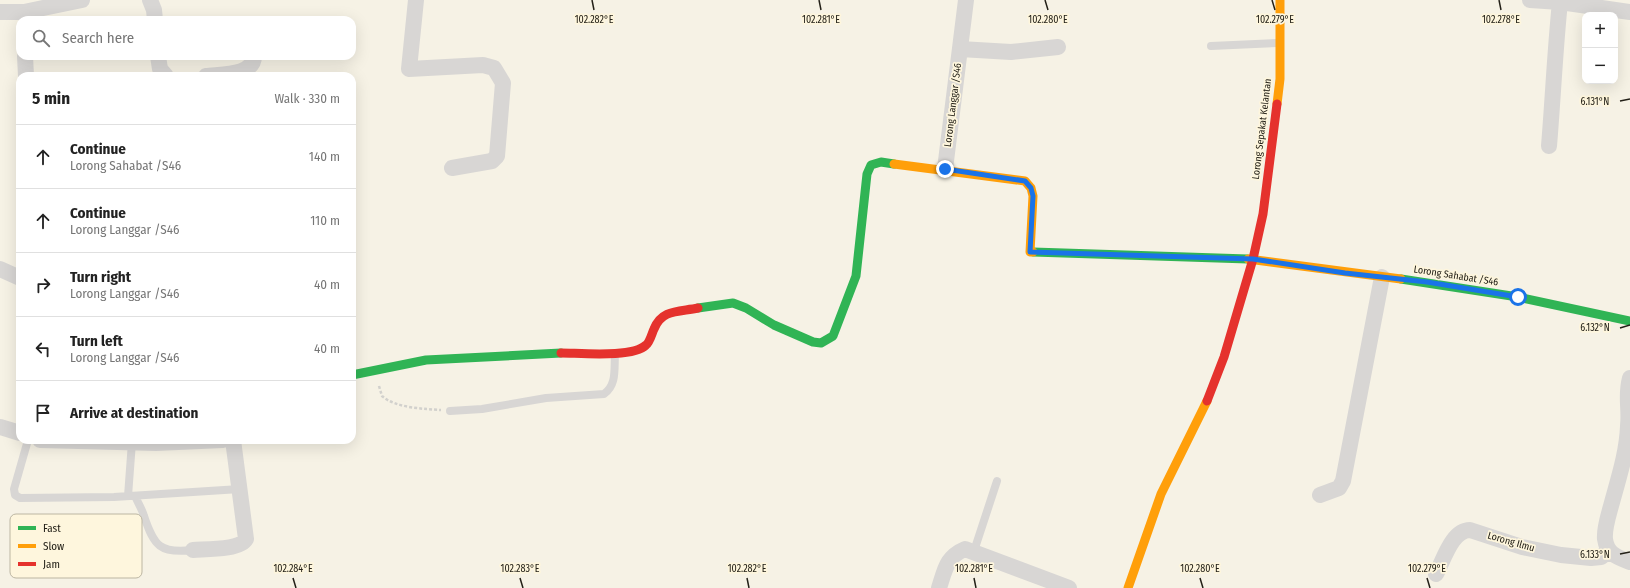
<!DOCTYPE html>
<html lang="en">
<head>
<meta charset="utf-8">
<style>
  :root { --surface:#fff; --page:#f6f6f6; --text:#222; --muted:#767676; --line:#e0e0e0 }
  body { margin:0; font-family:"Fira Sans Condensed",sans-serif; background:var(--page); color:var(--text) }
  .controls { position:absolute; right:12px; top:12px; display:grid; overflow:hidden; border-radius:8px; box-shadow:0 4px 16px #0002 }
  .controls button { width:36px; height:36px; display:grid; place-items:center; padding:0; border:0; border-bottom:1px solid var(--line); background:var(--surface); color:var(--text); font:20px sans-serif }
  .stop { position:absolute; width:12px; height:12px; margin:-9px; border:3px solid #1a73e8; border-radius:50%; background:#fff }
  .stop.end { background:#1a73e8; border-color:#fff; box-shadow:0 1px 4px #0008 }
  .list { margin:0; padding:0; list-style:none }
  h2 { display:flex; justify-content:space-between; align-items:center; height:52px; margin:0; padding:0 16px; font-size:17px }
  h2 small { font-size:13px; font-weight:400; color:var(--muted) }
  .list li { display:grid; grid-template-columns:26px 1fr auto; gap:12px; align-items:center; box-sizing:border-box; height:64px; padding:0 16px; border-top:1px solid var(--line) }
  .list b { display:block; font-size:15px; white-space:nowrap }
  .list p { margin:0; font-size:13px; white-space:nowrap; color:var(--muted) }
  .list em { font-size:13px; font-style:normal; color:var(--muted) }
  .icon { flex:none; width:22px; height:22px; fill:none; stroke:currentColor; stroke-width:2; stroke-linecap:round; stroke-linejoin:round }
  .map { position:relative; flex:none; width:1630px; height:588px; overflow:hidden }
  .search { position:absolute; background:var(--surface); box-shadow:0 4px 16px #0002; left:16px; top:16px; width:340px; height:44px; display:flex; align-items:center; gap:10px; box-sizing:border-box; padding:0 14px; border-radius:12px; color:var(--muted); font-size:15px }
  .panel { position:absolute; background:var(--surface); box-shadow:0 4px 16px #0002; left:16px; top:72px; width:340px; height:372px; border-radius:12px }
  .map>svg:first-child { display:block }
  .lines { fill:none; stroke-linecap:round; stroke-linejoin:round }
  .path { stroke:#d2d1cd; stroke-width:2.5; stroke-dasharray:3 2; stroke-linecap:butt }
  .lane { stroke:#d8d6d4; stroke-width:8 }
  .street { stroke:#d8d6d4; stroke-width:16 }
  .fast { stroke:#30b455; stroke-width:9 }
  .slow { stroke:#ff9f0a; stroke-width:9 }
  .jam { stroke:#e5322d; stroke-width:9 }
  .route { stroke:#1a73e8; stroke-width:5 }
  .ticks { fill:none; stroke:#232017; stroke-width:1.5 }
  .labels { text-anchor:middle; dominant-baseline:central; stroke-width:3.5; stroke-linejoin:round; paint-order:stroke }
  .street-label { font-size:10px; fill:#232017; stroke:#fef6dd }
  .key { fill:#fef6dd; stroke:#bcb6a2; stroke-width:1 }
  .key-label { font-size:11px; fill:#232017 }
  .ticks-label { font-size:10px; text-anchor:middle; fill:#232017; stroke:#fef6dd; stroke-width:3.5; stroke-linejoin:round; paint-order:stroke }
</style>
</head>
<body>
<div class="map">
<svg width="1630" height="588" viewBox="0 0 1630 588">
  <rect width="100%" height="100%" fill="#f6f2e5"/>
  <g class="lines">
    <path class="path" d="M379,386L382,396C395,408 425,409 441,410"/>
    <path class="lane" d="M1211,46L1278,43
      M450,411L482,409L546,398L604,394C617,385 614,369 615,354
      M28,440L14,489L15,495L20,498L114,497L240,489
      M128,496L132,442
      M135,496C138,503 142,509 144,516C154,546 160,554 193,550
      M974,551L997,481"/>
    <path class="street" d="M150,0L154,10L155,20
      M416,0L409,69L483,65L494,68L503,83L497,156L492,161L452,168
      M1530,0L1560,2L1630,12
      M0,12H24L82,0
      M960,49L1011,52L1058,47
      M25,56L26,76
      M158,56L160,69L166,76
      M206,76C220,74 254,76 254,56
      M1549,146C1553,98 1555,50 1560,2
      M945,169L966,0
      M0,269L20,278
      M1630,378C1625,397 1630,408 1628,426C1627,453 1618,480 1611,506C1608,517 1604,529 1605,539C1607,554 1617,557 1630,562
      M0,427L20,433
      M40,440L156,443L223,440
      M1320,495L1339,488L1343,481L1382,277
      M193,550C206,549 240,550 246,539L233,440
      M1436,574C1444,559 1452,530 1470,530L1522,547L1561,555L1591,558L1601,557L1609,551
      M939,588C945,570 946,557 965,549L1069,588"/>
    <path class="fast" d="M1033,252L1248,259
      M1401,279L1518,297L1630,321
      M698,308L733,303L746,308L774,325L813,342L821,343L833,336L856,276L867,174L871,165L881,162L894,164
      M352,375L426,360L561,353"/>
    <path class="slow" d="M1277,104L1280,79V0
      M894,164L1025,181L1031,188L1033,196L1030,252H1033
      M1248,259L1401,279
      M1128,588L1161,494L1207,401"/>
    <path class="jam" d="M561,353C580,353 633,358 646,345C650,342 652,333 654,329C662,309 679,312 698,308
      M1207,401L1224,357L1253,259L1263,214L1277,104"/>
  </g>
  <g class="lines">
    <path class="route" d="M945,169L1025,181L1031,188L1033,196L1030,252L1253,259L1345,273L1427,282L1518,297"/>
  </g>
  <path class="ticks" d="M592,0L594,10M819,0L821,10M1045,0L1048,10M1272,0L1275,10M1499,0L1501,10M1620,101L1630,99M1620,328L1630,325M1620,554L1630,552M293,578L296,588M520,578L523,588M747,578L749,588M974,578L976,588M1200,578L1203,588M1427,578L1430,588"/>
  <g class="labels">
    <g class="street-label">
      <text transform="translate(953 105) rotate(-83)">Lorong Langgar /S46</text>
      <text transform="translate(1262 129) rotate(-83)">Lorong Sepakat Kelantan</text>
      <text transform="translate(1456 276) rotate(9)">Lorong Sahabat /S46</text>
      <text transform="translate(1511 542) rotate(16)">Lorong Ilmu</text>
    </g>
  </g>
  <rect x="10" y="514" width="132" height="64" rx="6" class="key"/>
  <rect x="18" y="526" width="18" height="4" fill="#30b455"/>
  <rect x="18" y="544" width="18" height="4" fill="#ff9f0a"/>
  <rect x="18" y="562" width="18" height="4" fill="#e5322d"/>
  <g class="key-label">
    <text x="43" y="532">Fast</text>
    <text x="43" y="550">Slow</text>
    <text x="43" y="568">Jam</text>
  </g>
  <g class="ticks-label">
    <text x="594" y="23">102.282°E</text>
    <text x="821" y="23">102.281°E</text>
    <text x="1048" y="23">102.280°E</text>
    <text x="1275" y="23">102.279°E</text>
    <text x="1501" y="23">102.278°E</text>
    <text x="1595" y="105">6.131°N</text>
    <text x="1595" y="331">6.132°N</text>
    <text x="1595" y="558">6.133°N</text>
    <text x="293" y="572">102.284°E</text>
    <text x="520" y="572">102.283°E</text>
    <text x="747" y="572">102.282°E</text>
    <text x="974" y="572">102.281°E</text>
    <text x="1200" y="572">102.280°E</text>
    <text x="1427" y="572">102.279°E</text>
  </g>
</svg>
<div class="controls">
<button>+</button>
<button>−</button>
</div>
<div class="stop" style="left:1518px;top:297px"></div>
<div class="stop end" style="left:945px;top:169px"></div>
<div class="search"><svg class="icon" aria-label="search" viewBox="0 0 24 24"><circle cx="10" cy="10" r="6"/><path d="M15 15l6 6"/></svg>Search here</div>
<section class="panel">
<h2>5 min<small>Walk · 330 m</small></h2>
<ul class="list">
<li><svg class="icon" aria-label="ahead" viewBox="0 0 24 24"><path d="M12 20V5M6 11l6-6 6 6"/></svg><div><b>Continue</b><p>Lorong Sahabat /S46</p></div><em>140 m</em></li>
<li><svg class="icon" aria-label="ahead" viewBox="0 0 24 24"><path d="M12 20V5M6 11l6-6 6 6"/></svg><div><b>Continue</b><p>Lorong Langgar /S46</p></div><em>110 m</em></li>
<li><svg class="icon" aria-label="right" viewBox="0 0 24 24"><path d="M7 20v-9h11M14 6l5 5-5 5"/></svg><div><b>Turn right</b><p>Lorong Langgar /S46</p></div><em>40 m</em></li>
<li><svg class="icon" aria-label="left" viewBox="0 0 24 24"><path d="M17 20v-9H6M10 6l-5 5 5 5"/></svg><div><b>Turn left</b><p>Lorong Langgar /S46</p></div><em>40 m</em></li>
<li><svg class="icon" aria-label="arrive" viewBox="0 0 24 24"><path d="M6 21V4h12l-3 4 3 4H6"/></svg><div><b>Arrive at destination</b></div></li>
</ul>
</section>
</div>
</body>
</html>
